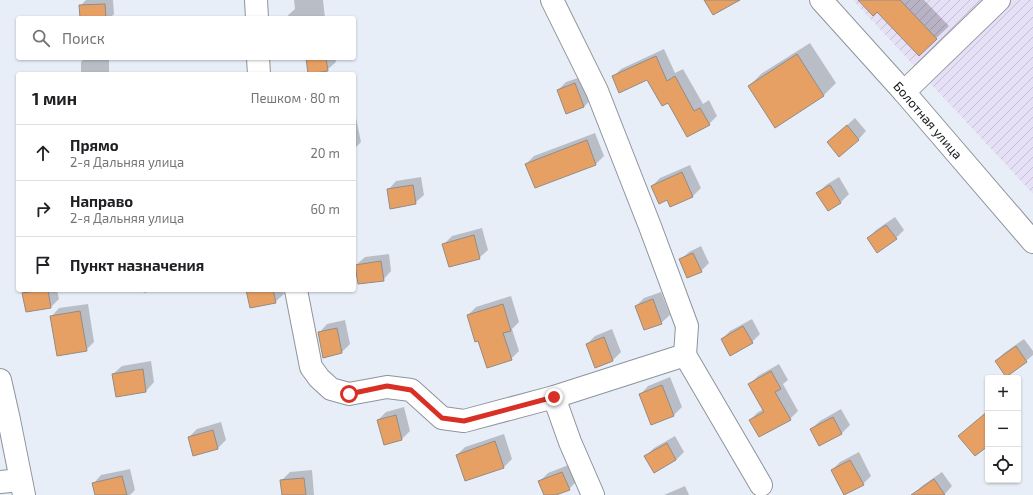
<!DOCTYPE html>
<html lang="ru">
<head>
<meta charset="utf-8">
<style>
  :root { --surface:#fff; --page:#f2f2f2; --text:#202124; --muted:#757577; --line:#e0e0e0 }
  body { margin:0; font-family:"Exo 2",sans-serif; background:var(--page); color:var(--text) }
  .controls { position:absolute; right:12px; bottom:12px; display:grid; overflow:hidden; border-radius:4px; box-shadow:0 1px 3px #0004 }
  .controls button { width:36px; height:36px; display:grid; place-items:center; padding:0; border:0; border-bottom:1px solid var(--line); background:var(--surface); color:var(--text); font:20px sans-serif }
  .stop { position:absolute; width:12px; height:12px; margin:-9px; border:3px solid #d93025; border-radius:50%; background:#fff }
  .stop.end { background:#d93025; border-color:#fff; box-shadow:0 1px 4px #0008 }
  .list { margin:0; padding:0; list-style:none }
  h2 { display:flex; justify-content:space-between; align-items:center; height:52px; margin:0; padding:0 16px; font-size:17px }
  h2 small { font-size:13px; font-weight:400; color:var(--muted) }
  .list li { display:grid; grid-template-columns:26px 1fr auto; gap:12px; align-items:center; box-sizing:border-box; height:56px; padding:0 16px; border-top:1px solid var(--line) }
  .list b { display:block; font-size:15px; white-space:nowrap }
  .list p { margin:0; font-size:13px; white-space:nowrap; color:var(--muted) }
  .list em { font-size:13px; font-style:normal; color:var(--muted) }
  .icon { flex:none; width:22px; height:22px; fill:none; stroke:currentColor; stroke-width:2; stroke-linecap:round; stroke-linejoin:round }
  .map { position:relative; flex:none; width:1033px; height:495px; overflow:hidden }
  .search { position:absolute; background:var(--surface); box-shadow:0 1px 3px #0004; left:16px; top:16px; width:340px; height:44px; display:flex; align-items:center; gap:10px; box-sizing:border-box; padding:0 14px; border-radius:4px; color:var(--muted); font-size:15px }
  .panel { position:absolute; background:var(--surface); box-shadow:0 1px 3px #0004; left:16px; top:72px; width:340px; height:220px; border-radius:4px }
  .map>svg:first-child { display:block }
  .industrial { fill:url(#industrial-furrows) }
  .shadow { fill:#0003 }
  .building { fill:#e7a064; stroke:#948b85 }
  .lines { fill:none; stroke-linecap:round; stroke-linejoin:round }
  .minor-casing { stroke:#8e949c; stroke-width:24 }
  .minor { stroke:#fff; stroke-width:22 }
  .route { stroke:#d93025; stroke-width:5 }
  .labels { text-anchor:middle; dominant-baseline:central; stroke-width:3; stroke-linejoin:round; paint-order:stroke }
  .street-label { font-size:13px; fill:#131518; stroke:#f9fbff }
</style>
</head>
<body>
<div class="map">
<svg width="1033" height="495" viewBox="0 0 1033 495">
  <defs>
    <pattern id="industrial-furrows" width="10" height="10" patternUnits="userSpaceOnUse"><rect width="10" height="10" fill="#e6e0f6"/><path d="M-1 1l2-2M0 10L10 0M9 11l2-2" fill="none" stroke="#c4bfd2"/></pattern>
  </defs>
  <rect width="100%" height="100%" fill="#e8eef8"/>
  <path class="industrial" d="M853,0H1033V194Z"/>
  <path class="shadow" d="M86,0H113L114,14L110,18H81L80,6Z
    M294,0H323L325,18H285L295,9Z
    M859,0H924L949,26L919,55L877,11Z
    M810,43L836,83L824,95L775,126L749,86L761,74Z
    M664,49L675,73L683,69L703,104L709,100L717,116L709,124L688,136L668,101L648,79L613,77L621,69Z
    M85,58H109V74H81V62Z
    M307,58H335L336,62L327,70Z
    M584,76L592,98L584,107L567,113L558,90L566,82Z
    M356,118L361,142L354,149V119Z
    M855,118L866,131L858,140L828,142Z
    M595,133L604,156L596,164L535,187L526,164L534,156Z
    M690,165L701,188L693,196L668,199L652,186L660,178Z
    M421,177L424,195L415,203L388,190L396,181Z
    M839,177L849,194L841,202L828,210L818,193L826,185Z
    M895,217L904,230L896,238H868L876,230Z
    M482,228L488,250L479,258L444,244L452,236Z
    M701,246L709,263L701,271L680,260L689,252Z
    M389,254L391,271L383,280L356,265L365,257Z
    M27,290H57L59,299L51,307L23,294Z
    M143,290H155L144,293Z
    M247,290H283L284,294L275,302Z
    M661,292L670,315L661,323L636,306L644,298Z
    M511,296L519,322L512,329L519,351L511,359L468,315L476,307Z
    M88,304L94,342L86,350L51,317L59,308Z
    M752,319L760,334L752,342L722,339L730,331Z
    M345,320L350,344L342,352L319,333L327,324Z
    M612,329L621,352L613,360L596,367L587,344L595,336Z
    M1024,339L1033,351V355L1026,361H996L1004,353Z
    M151,361L154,382L146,391L117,396L113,374L122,366Z
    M779,364L788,380L783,384L798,411L790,419L750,420L758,412L764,409L750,384L758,376Z
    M670,377L682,407L674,415L652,424L640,395L648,386Z
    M404,407L410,431L402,439L384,444L378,420L386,412Z
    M841,409L850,425L842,433L820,444L811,429L820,421Z
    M221,422L226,440L218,448L189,437L197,429Z
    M504,434L512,459L504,467L465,480L457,455L465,447Z
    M675,436L684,452L676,460L654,472L646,456L654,448Z
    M859,452L871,476L863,484L832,470L840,462Z
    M571,464L577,481L569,489L554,495H545L539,482L548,473Z
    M130,469L135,490L130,495H96L93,484L101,475Z
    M312,470L314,495H283L282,480L290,472Z
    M942,472L952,486L944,495H915L914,494L922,486Z
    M685,486L689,495H664Z"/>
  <path class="building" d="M704,0H740L713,15Z
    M858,0H900L937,39L919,56L877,12L873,16Z
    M105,4L106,18H80L79,5Z
    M797,54L824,96L775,128L748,86Z
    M656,56L667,81L675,76L694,111L700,108L710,125L687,137L668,103L662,106L647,80L619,93L612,76Z
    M306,58H326L328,71L308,74Z
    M575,83L584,107L566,114L557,90Z
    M847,125L859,140L839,157L827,142Z
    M587,140L596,165L535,188L525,164Z
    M682,172L693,197L670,207L667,200L659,204L651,186Z
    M413,185L416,204L390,209L387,189Z
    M830,185L841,203L828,211L816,193Z
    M886,225L897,239L877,253L867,238Z
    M474,235L480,259L449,267L442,244Z
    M693,253L702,272L687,278L679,259Z
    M381,261L384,281L358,284L355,265Z
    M41,290H48L51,308L26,312L22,293Z
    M246,290H273L276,303L250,308Z
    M653,299L662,324L644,330L635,306Z
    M503,304L511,331L503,333L512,360L487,368L478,341L475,342L467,315Z
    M80,311L87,351L57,356L50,316Z
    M743,326L753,343L730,356L721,339Z
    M337,328L342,353L323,358L318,332Z
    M604,337L613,361L595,368L586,344Z
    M1016,346L1027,362L1006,377L995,361Z
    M143,369L146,392L116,397L112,374Z
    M771,371L781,389L775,392L791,420L759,437L749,420L764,412L748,384Z
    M662,385L674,416L651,425L639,394Z
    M988,411V446L975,456L958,436Z
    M396,415L402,440L384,445L377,420Z
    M833,417L842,434L819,446L810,429Z
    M213,430L218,449L193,456L188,437Z
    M495,441L504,468L465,481L456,455Z
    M667,443L676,460L654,473L644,456Z
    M850,460L864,485L844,495L831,470Z
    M562,472L570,490L556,495H544L538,481Z
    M122,476L127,495H95L92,483Z
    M304,478L306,495H282L280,480Z
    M934,479L945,495H911Z"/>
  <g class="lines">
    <defs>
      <g id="minor">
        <path d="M256,0L257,18"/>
        <path d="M552,0L597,91L651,229L687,326L685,355L761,485"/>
        <path id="s1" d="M821,0L904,92L1033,242"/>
        <path d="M258,58L259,74"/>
        <path d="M904,92L999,0"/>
        <path d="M296,290L311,367L319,378L331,389L349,394L387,387L411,390L442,418L464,421L554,397L685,355"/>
        <path d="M0,380L9,420L24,495"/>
        <path d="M554,397L570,442L593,495"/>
        <path d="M0,482L20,480"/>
      </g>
    </defs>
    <use href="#minor" class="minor-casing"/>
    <use href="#minor" class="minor"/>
  </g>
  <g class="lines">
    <path class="route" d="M349,394L387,386L411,390L442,418L464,421L554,397"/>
  </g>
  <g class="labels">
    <g class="street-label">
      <text stroke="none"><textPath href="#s1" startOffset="161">Болотная улица</textPath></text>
    </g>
  </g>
</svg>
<div class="controls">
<button>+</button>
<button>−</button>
<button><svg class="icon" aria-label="locate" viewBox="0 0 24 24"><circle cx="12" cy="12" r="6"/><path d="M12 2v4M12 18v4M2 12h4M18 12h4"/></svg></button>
</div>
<div class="stop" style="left:349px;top:394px"></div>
<div class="stop end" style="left:554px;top:397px"></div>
<div class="search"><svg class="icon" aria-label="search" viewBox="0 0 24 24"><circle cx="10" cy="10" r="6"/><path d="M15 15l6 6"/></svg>Поиск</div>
<section class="panel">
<h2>1 мин<small>Пешком · 80 m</small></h2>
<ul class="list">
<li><svg class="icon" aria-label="ahead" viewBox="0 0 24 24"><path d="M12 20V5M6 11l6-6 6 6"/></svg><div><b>Прямо</b><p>2-я Дальняя улица</p></div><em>20 m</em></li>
<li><svg class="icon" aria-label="right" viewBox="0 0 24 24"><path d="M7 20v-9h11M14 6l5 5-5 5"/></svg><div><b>Направо</b><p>2-я Дальняя улица</p></div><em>60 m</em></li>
<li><svg class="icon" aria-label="arrive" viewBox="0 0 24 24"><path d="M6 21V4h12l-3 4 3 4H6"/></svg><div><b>Пункт назначения</b></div></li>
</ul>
</section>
</div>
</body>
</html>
